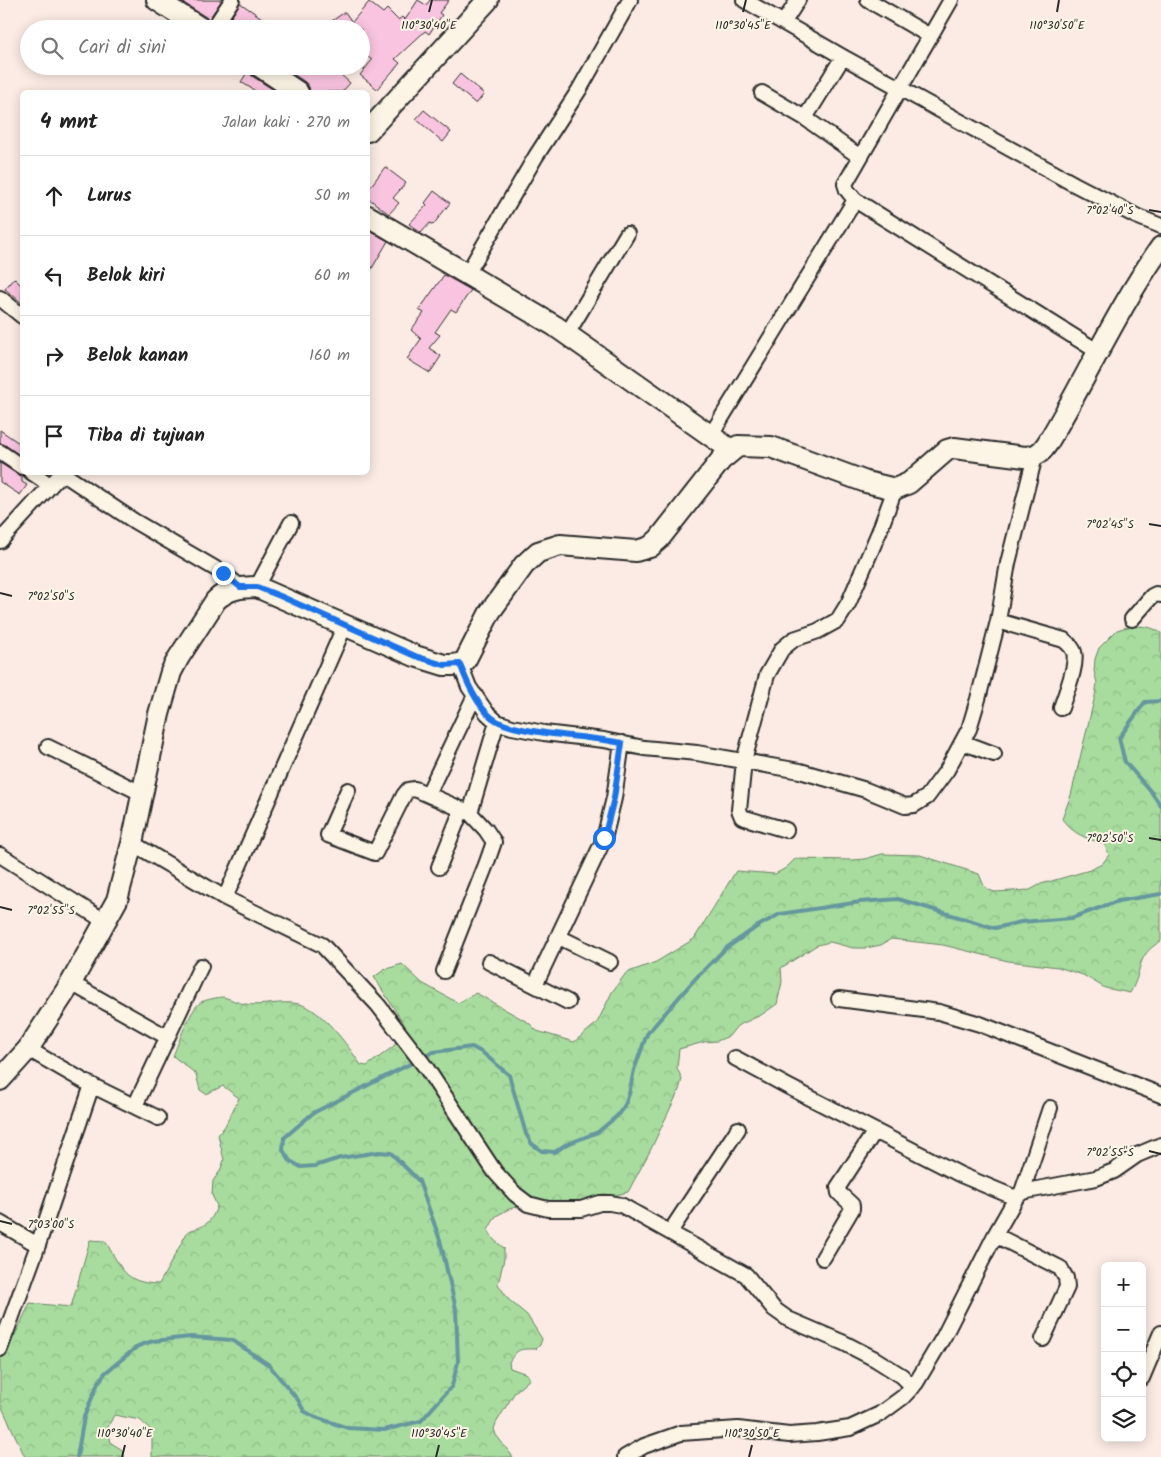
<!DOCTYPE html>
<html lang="id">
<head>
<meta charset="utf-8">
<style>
  :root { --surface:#fff; --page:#f2f2f2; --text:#222; --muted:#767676; --line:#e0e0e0 }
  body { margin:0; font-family:Kalam,sans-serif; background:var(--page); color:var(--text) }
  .controls { position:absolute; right:15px; bottom:15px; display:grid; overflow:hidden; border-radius:8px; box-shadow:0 2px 12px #0003 }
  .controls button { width:45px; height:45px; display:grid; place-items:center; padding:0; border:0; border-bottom:1px solid var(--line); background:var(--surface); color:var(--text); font:25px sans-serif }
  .stop { position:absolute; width:15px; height:15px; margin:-11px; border:4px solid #1a73e8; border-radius:50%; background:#fff }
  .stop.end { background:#1a73e8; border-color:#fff; box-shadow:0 1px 5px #0008 }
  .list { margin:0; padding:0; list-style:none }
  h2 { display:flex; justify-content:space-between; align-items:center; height:65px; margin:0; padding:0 20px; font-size:21px }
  h2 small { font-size:16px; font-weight:400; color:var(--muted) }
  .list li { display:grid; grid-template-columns:32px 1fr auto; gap:15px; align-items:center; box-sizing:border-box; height:80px; padding:0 20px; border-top:1px solid var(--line) }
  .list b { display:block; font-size:19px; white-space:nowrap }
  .list em { font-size:16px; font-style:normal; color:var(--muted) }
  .icon { flex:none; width:28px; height:28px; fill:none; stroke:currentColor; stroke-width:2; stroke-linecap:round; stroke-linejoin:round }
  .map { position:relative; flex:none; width:1161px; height:1457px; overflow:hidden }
  .search { position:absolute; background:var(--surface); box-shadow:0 2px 12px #0003; left:20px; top:20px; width:350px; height:55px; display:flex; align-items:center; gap:12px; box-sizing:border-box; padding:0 18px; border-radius:28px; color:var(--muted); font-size:19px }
  .panel { position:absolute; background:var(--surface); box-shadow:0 2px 12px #0003; left:20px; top:90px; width:350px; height:385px; border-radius:8px }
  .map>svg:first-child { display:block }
  .forest { fill:url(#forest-crowns); stroke:#698464 }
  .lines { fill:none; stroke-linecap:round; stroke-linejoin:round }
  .stream { stroke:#66979e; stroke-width:4 }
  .building { fill:#f9c4df; stroke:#2b2b2b }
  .street-casing { stroke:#2b2b2b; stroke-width:18 }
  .secondary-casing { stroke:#2b2b2b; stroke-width:24 }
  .street { stroke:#fcf5e5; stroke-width:14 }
  .secondary { stroke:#fcf5e5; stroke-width:20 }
  .route { stroke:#1a73e8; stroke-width:6 }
  .ticks { fill:none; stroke:#2b2b2b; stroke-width:2 }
  .ticks-label { font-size:12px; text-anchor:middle; fill:#2b2b2b; stroke:#fcf5e5; stroke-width:4; stroke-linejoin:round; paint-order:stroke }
</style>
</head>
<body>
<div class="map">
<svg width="1161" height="1457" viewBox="0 0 1161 1457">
  <defs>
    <pattern id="forest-crowns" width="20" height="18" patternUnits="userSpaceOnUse" patternTransform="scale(1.25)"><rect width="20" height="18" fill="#a7dc9e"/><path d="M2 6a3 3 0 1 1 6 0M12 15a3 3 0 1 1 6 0" fill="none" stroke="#90bd88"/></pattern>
  </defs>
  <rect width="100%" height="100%" fill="#fbebe4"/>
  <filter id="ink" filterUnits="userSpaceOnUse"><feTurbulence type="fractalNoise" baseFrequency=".02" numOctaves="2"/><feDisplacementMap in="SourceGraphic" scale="10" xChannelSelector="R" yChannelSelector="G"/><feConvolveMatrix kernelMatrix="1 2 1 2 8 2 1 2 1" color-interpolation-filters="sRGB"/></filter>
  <g filter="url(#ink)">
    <path class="forest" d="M1131,626C1143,626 1151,626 1161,633V941C1134,957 1144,970 1130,993L1105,988L1083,975L1058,967L1008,961L943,945L891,939L881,945L866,948H853L830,942L817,945L781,968L782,982L777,1004L761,1015L737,1026L729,1036L717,1041L704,1042L679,1049L677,1068L682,1079L679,1090L650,1151L628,1192L616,1195L603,1194L570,1203L532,1202L509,1209L496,1216L488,1230L494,1240L504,1248V1259L498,1284L509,1300L527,1315L542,1339L540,1345L536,1349C519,1349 518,1348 509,1362L510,1368L527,1374L530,1379L515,1392L496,1423L494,1429L496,1435L513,1457H152V1431L140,1420L114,1415L108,1427L111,1443L121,1449L125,1457H25L0,1403V1339L14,1337L30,1303L71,1307L90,1240L105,1241C122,1268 123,1283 159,1284L188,1231C206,1226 211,1223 217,1206L212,1195L213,1181L220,1171L224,1160L218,1135L225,1126L239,1098L223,1086L206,1094L200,1090L196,1074L173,1056C178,1044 190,1009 201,1002C205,1000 219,997 223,997C229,998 237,1003 245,1004C262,1007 281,1000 299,1004C322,1009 348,1046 361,1065L367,1066L394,1046L404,1024L374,977L384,970L402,964L422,983L458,1003L476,993L529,1023L537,1031L574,1042L597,1023L612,992L626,973L656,962L694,939L736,871L775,874L786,868L795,859L853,860L865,859L882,854L920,855L979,874L984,886L989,890L995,892L1030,890L1041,884L1090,870L1102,864L1109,855L1104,844C1086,838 1074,835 1062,819L1071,795L1095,696L1097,683L1094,671L1095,659L1099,648L1117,630Z"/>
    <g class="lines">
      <path class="stream" d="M1161,701L1145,702L1119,738L1125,762L1152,793L1161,806
        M422,1058L433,1052L472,1047L483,1053L509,1075L526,1134L532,1144L542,1151L555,1152L565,1145L598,1132L617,1116L625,1105L629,1094L634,1070L647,1034L695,979L725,949L758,926L780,914L860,902L898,899L995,928L1021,922L1072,918L1118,901L1161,894
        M77,1457L84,1417L98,1383L105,1373L138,1346L153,1341L191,1337L232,1340L269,1365L298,1400L304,1411L315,1417L348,1428L384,1430L421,1421L452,1386L458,1362L456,1309L440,1240L419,1181L391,1153L379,1152L340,1158L315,1166L301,1167L290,1161L283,1150L284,1138L313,1113L416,1061"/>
    </g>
    <path class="building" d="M179,0H222L209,19Z
      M418,0L426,5L430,0H449L439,13L442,15L429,34L425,31L395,59L400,63L377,89L360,75L372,60L361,52V29H320L345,12L352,22L369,2L383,13L387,9L398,20L402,17L405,20Z
      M240,3L262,18L255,29H224Z
      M281,66H331L350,83L342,92H310L309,87L305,82Z
      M248,71L252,76L277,92H257L241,82Z
      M460,74L484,94L476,104L452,84Z
      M424,110L451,132L443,142L416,119Z
      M385,167L406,183L393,198L399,203L389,214L368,198V190Z
      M434,191L450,203L433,225L430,223L421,233L409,224L427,205L425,203Z
      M370,231L388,241L368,275V236Z
      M444,275L471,290L456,312L451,309L435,332L440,335L429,348L441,356L430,373L407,359L421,339L411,330L424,313L419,310Z
      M14,278L22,286V303L5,289Z
      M0,430L22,445V457L5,445L0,443Z
      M0,463L17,474L22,476V482L27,485L20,495L0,482Z"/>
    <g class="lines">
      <defs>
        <path id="street" d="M744,0L843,57L1074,184L1136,216L1161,226
          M868,0L930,36
          M784,22L798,0
          M213,29L232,0
          M843,57L805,118L860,157
          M762,93L805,118
          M855,200L847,190L845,184L951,0
          M467,274L536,156L579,90L630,0
          M0,298L22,316
          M567,334L627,234
          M711,435L855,200L1097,351
          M0,452L22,467
          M31,472L50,485
          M0,541L62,473L134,521L223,573L240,587
          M257,587L291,523
          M1132,619L1152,596L1156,594L1161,595
          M998,621L1064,640C1068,644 1072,646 1074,652C1078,666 1065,694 1061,708
          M345,625L225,898L322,945L378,1005L427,1069L495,1172L515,1194L528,1204L548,1209H581L600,1203H610L621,1205L746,1275L774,1309L788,1319L844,1343L875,1359L902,1376L913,1387
          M460,664L469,687L487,713L497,722L512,727L544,733L604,740L644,748L697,753L800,771L866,790L905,806L914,805L927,797L947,770L969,729L978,699L998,621L1008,563L1035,456
          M962,742L994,754
          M48,747L143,794
          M348,790L328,835L375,853L404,795L408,790L415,789L470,813
          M428,794L475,695
          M786,830L742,817L739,810L744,761L767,675L782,649L794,639L818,631L838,620L849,602L879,532L895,489
          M132,843L225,898
          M0,855L106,922
          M439,867L462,809
          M559,937L610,962
          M489,962L568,1002
          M444,971L487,862L494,842L486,830L470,813L497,722
          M71,983L167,1037
          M535,985L604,839L614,798L622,743
          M839,999L939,1012L980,1024L1161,1095
          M28,1049L87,1083L158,1118
          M735,1058L787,1086L961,1175L1016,1198
          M135,1106L201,966
          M1022,1192L1050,1108
          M0,1223L38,1245
          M670,1232L738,1129
          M995,1235L1060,1268L1066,1278L1067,1287L1043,1339
          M823,1258L852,1209V1205L839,1193L838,1187L875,1131
          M0,1349L38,1245L92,1085
          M1142,1378L1161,1333
          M625,1457L644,1446L681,1433L738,1429L789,1435L817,1433L850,1428L880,1414L903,1397L916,1383L944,1336L995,1235L1016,1198L1022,1192L1096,1178L1114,1171L1137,1155L1161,1145"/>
        <path id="secondary" d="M157,0L202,29
          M259,66L298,92
          M368,131L488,0
          M368,216L555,326L731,450
          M0,1080L28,1049L71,983L117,900L132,843L159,714L171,672L179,657L216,600C228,589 240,587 257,587L415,656L444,665H452L460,664L465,661L490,612L524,565L538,552L560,545L636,551L650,547L659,539L721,460L738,446L771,447L866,482L895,489L909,483L947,450L954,448L1025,457C1036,456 1041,453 1047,444C1086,379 1117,309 1161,247"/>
      </defs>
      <use href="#street" class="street-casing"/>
      <use href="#secondary" class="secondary-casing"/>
      <use href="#street" class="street"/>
      <use href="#secondary" class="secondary"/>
    </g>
  </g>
  <g class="lines" filter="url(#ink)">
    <path class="route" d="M223,573L240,587H257L280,596L415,656L444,665L460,664C467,683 479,711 497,721C506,726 517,728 527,730C558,736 590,737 622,743L614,798L604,838"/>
  </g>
  <path class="ticks" d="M429,12L432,0M743,12L746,0M1057,12L1059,0M1149,210L1161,212M1149,524L1161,526M0,593L12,596M1149,838L1161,840M0,907L12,910M1149,1151L1161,1154M0,1221L12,1224M122,1457L125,1445M436,1457L439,1445M749,1457L752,1445"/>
  <g class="ticks-label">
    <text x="429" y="29">110°30'40"E</text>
    <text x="743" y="29">110°30'45"E</text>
    <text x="1057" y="29">110°30'50"E</text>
    <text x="1110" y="214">7°02'40"S</text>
    <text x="1110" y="528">7°02'45"S</text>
    <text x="51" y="600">7°02'50"S</text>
    <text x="1110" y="842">7°02'50"S</text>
    <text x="51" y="914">7°02'55"S</text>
    <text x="1110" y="1156">7°02'55"S</text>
    <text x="51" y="1228">7°03'00"S</text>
    <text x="125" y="1437">110°30'40"E</text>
    <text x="439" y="1437">110°30'45"E</text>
    <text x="752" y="1437">110°30'50"E</text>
  </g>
</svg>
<div class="controls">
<button>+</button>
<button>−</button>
<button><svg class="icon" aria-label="locate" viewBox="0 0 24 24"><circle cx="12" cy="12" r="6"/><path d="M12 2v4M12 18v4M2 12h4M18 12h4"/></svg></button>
<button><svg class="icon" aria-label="layers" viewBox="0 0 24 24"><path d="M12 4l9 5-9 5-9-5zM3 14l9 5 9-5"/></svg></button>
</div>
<div class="stop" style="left:604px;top:838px"></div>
<div class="stop end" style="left:223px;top:573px"></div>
<div class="search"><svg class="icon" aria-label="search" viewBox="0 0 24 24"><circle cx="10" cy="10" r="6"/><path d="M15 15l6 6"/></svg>Cari di sini</div>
<section class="panel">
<h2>4 mnt<small>Jalan kaki · 270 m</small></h2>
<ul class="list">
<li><svg class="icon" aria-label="ahead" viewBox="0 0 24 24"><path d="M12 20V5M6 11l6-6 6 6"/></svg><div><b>Lurus</b></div><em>50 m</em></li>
<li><svg class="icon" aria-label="left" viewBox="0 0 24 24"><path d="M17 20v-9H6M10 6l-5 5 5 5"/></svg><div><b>Belok kiri</b></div><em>60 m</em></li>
<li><svg class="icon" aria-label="right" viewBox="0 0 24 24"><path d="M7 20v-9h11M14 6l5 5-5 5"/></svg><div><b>Belok kanan</b></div><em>160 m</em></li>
<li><svg class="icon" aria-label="arrive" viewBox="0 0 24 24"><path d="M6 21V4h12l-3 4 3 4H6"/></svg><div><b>Tiba di tujuan</b></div></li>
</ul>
</section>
</div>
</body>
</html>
